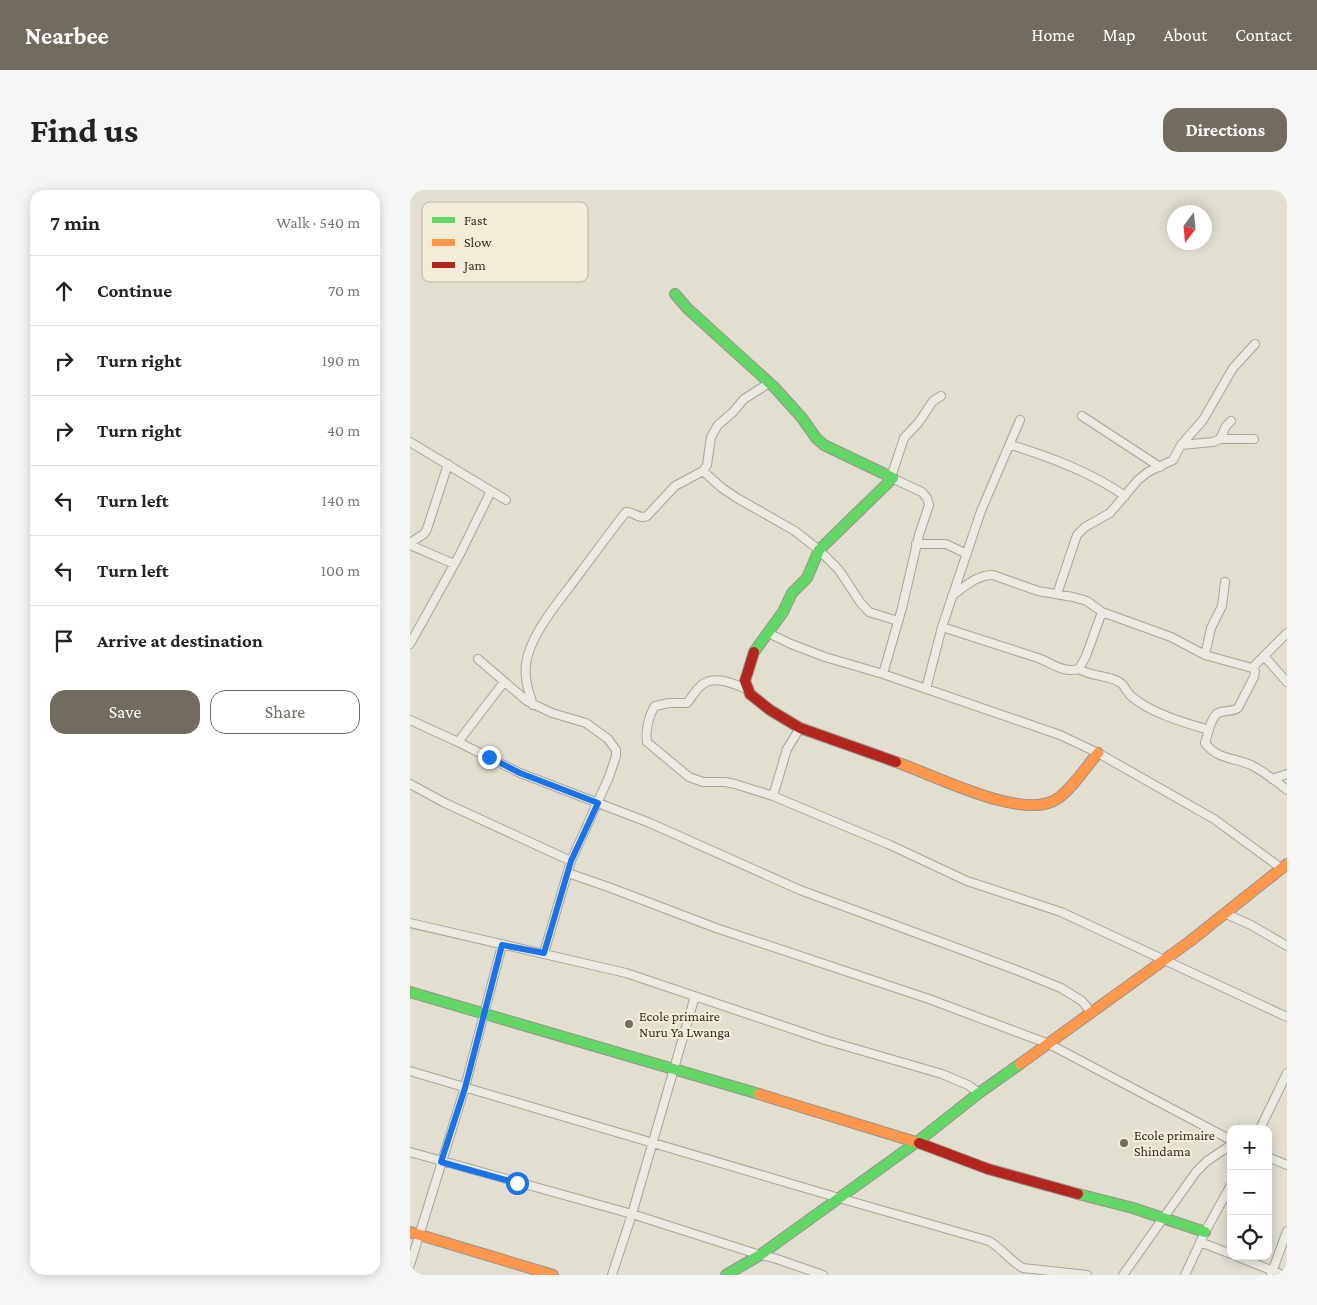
<!DOCTYPE html>
<html lang="en">
<head>
<meta charset="utf-8">
<style>
  :root { --surface:#fff; --page:#f6f6f6; --text:#222; --muted:#767676; --line:#e0e0e0; --accent:#726b5f }
  body { margin:0; font-family:"Crimson Pro",serif; background:var(--page); color:var(--text) }
  .controls { position:absolute; right:15px; bottom:15px; display:grid; overflow:hidden; border-radius:10px; box-shadow:0 2px 12px #0003 }
  .controls button { width:45px; height:45px; display:grid; place-items:center; padding:0; border:0; border-bottom:1px solid var(--line); background:var(--surface); color:var(--text); font:25px sans-serif }
  .compass { position:absolute; left:757px; top:15px; width:45px; height:45px; border-radius:50%; background:var(--surface); box-shadow:0 2px 12px #0003; rotate:196deg }
  .stop { position:absolute; width:15px; height:15px; margin:-11px; border:4px solid #1a73e8; border-radius:50%; background:#fff }
  .stop.end { background:#1a73e8; border-color:#fff; box-shadow:0 1px 5px #0008 }
  .list { margin:0; padding:0; list-style:none }
  h2 { display:flex; justify-content:space-between; align-items:center; height:65px; margin:0; padding:0 20px; font-size:21px }
  h2 small { font-size:16px; font-weight:400; color:var(--muted) }
  .list li { display:grid; grid-template-columns:32px 1fr auto; gap:15px; align-items:center; box-sizing:border-box; height:70px; padding:0 20px; border-top:1px solid var(--line) }
  .list b { display:block; font-size:19px; white-space:nowrap }
  .list em { font-size:16px; font-style:normal; color:var(--muted) }
  .actions { display:flex; gap:10px; padding:15px 20px }
  .actions a { flex:1; padding:11px 0; border:1px solid var(--accent); border-radius:15px; text-align:center; font-size:18px; color:var(--accent) }
  .actions .main { background:var(--accent); color:#fff }
  .icon { flex:none; width:28px; height:28px; fill:none; stroke:currentColor; stroke-width:2; stroke-linecap:round; stroke-linejoin:round }
  .map { position:relative; flex:none; width:877px; height:1085px; overflow:hidden; border-radius:15px }
  header { display:flex; align-items:center; gap:30px; box-sizing:border-box; height:70px; padding:0 25px; background:var(--accent); color:#fff }
  header strong { font-size:24px }
  nav { display:flex; gap:28px; margin-inline-start:auto; font-size:18px }
  .intro { display:flex; align-items:center; justify-content:space-between; box-sizing:border-box; height:120px; padding:0 30px }
  h1 { margin:0; font-size:35px }
  .button { padding:12px 22px; border-radius:15px; background:var(--accent); color:#fff; font-size:18px; font-weight:700 }
  main { display:flex; gap:30px; padding:0 30px }
  aside { flex:1; background:var(--surface); border-radius:15px; box-shadow:0 2px 12px #0003 }
  .map>svg:first-child { display:block }
  .lines { fill:none; stroke-linecap:round; stroke-linejoin:round }
  .street-casing { stroke:#a8a499; stroke-width:10 }
  .fast-casing { stroke:#989389; stroke-width:12 }
  .slow-casing { stroke:#989389; stroke-width:12 }
  .jam-casing { stroke:#989389; stroke-width:12 }
  .street { stroke:#ebe9e1; stroke-width:8 }
  .fast { stroke:#63d668; stroke-width:10 }
  .slow { stroke:#ff974d; stroke-width:10 }
  .jam { stroke:#b3261e; stroke-width:10 }
  .route { stroke:#1a73e8; stroke-width:6 }
  .poi-dot { fill:#726b5f; stroke:#f2edd8; stroke-width:2 }
  .labels { text-anchor:middle; dominant-baseline:central; stroke-width:4.5; stroke-linejoin:round; paint-order:stroke }
  .poi-label { font-size:14px; fill:#362d22; stroke:#f2edd8; text-anchor:start }
  .key { fill:#f2edd8; stroke:#bab3a1; stroke-width:1 }
  .key-label { font-size:14px; fill:#362d22 }
</style>
</head>
<body>
<header>
<strong>Nearbee</strong>
<nav><a>Home</a><a>Map</a><a>About</a><a>Contact</a></nav>
</header>
<div class="intro"><h1>Find us</h1><a class="button">Directions</a></div>
<main>
<aside>
<h2>7 min<small>Walk · 540 m</small></h2>
<ul class="list">
<li><svg class="icon" aria-label="ahead" viewBox="0 0 24 24"><path d="M12 20V5M6 11l6-6 6 6"/></svg><div><b>Continue</b></div><em>70 m</em></li>
<li><svg class="icon" aria-label="right" viewBox="0 0 24 24"><path d="M7 20v-9h11M14 6l5 5-5 5"/></svg><div><b>Turn right</b></div><em>190 m</em></li>
<li><svg class="icon" aria-label="right" viewBox="0 0 24 24"><path d="M7 20v-9h11M14 6l5 5-5 5"/></svg><div><b>Turn right</b></div><em>40 m</em></li>
<li><svg class="icon" aria-label="left" viewBox="0 0 24 24"><path d="M17 20v-9H6M10 6l-5 5 5 5"/></svg><div><b>Turn left</b></div><em>140 m</em></li>
<li><svg class="icon" aria-label="left" viewBox="0 0 24 24"><path d="M17 20v-9H6M10 6l-5 5 5 5"/></svg><div><b>Turn left</b></div><em>100 m</em></li>
<li><svg class="icon" aria-label="arrive" viewBox="0 0 24 24"><path d="M6 21V4h12l-3 4 3 4H6"/></svg><div><b>Arrive at destination</b></div></li>
</ul>
<div class="actions"><a class="main">Save</a><a>Share</a></div>
</aside>
<div class="map">
<svg width="877" height="1085" viewBox="0 0 877 1085">
  <rect width="100%" height="100%" fill="#e2dfd1"/>
  <g class="lines">
    <defs>
      <path id="street" d="M672,226L750,277
        M810,249H844
        M0,252L96,310
        M601,255C640,267 681,282 715,306
        M771,255L803,252L810,249L816,236L821,231
        M293,281L312,298L327,308L385,341L409,360L429,380L450,412L459,422L488,431
        M0,353L14,344L17,339L38,274
        M506,354H536L557,364
        M0,355L44,374
        M647,404L667,345L675,337L700,323L728,290L738,282L763,270L771,255L793,230L823,178L845,154
        M542,406C555,396 567,385 583,385L628,401L663,407L677,411L692,422
        M532,437L628,468C642,473 652,483 669,479L676,466L692,422L761,447L795,465L842,478L845,481L844,487L828,518C822,522 814,520 808,523C800,528 798,545 795,553C808,570 823,567 841,575C853,581 866,591 877,600
        M358,443L381,454L415,467L473,484L650,545L688,563L804,629L871,678
        M0,454L50,364L81,301
        M795,465L801,438L812,416L815,392
        M854,466L877,492
        M68,469L117,511L142,523L176,533L198,549L206,560V566L199,587L161,671L134,763
        M842,478L877,443
        M669,479C681,487 702,485 712,494C716,498 717,503 721,506C740,523 775,533 799,540
        M473,484L492,418L509,345L519,315L517,308L512,302L486,290L483,288L482,284L494,248L509,232L523,211L531,206
        M337,499C324,494 305,485 293,494C286,499 282,507 277,513H259L245,516C239,525 235,541 237,552L279,587L293,592H315L325,594L363,606L480,655L557,691L651,722L877,827
        M516,499L532,437L571,321L610,230
        M123,515C119,502 114,489 116,474C120,443 152,408 170,383C185,363 200,342 216,322C224,321 228,330 237,326L265,296L293,281L297,275L301,247L308,235L323,222L334,209L359,193
        M0,530L48,552L110,583L240,633L390,700L609,781L651,798L672,811L681,822
        M48,552L94,492
        M862,589L877,584
        M0,594L35,613L161,671
        M363,606L377,559L390,538
        M158,683L201,698L306,738L519,809L639,854L821,950
        M814,723L841,735L877,756
        M0,733L216,783L415,850L532,884L558,895L569,903
        M0,881L429,1008L579,1051C593,1059 600,1071 613,1078L677,1085
        M850,939L877,883
        M0,962L222,1024L350,1065L364,1068L413,1085
        M858,967L877,975
        M790,1052L821,1064
        M826,1066L873,1085
        M0,1075L55,897L92,755
        M202,1085L222,1024L285,806
        M713,1085L786,982L797,971L821,955
        M775,1085L795,1042L821,995
        M861,1085L877,1041"/>
      <path id="fast" d="M265,104L277,118L365,198L392,228L406,248L414,255L483,288L409,360L397,388L382,403L373,422L344,462
        M0,802L349,904
        M668,1004L723,1018L795,1042
        M316,1085L350,1065L507,952L569,903L610,874"/>
      <path id="slow" d="M486,572C522,584 613,632 647,609C662,599 676,577 688,563
        M610,874L779,752L877,674
        M349,904L509,953
        M0,1042L143,1085"/>
      <path id="jam" d="M344,462L335,491L340,504L360,520L390,538L486,572
        M509,953L578,979L668,1004"/>
    </defs>
    <use href="#street" class="street-casing"/>
    <use href="#fast" class="fast-casing"/>
    <use href="#slow" class="slow-casing"/>
    <use href="#jam" class="jam-casing"/>
    <use href="#street" class="street"/>
    <use href="#fast" class="fast"/>
    <use href="#slow" class="slow"/>
    <use href="#jam" class="jam"/>
  </g>
  <g class="lines">
    <path class="route" d="M79,567L110,583L188,613L161,671L134,763L92,755L55,898L31,972L107,993"/>
  </g>
  <g class="poi-dot">
    <circle cx="219" cy="834" r="5"/>
    <circle cx="714" cy="953" r="5"/>
  </g>
  <g class="labels">
    <g class="poi-label">
      <text x="229" y="826">Ecole primaire<tspan x="229" dy="16">Nuru Ya Lwanga</tspan></text>
      <text x="724" y="945">Ecole primaire<tspan x="724" dy="16">Shindama</tspan></text>
    </g>
  </g>
  <rect x="12" y="12" width="166" height="80" rx="8" class="key"/>
  <rect x="22" y="27" width="23" height="6" fill="#63d668"/>
  <rect x="22" y="49" width="23" height="7" fill="#ff974d"/>
  <rect x="22" y="72" width="23" height="6" fill="#b3261e"/>
  <g class="key-label">
    <text x="54" y="35">Fast</text>
    <text x="54" y="57">Slow</text>
    <text x="54" y="80">Jam</text>
  </g>
</svg>
<div class="controls">
<button>+</button>
<button>−</button>
<button><svg class="icon" aria-label="locate" viewBox="0 0 24 24"><circle cx="12" cy="12" r="6"/><path d="M12 2v4M12 18v4M2 12h4M18 12h4"/></svg></button>
</div>
<svg class="compass" viewBox="-18 -18 36 36"><path d="M0-13l5 13h-10z" fill="#e53935"/><path d="M0 13l5-13h-10z" fill="#767676"/></svg>
<div class="stop" style="left:107px;top:993px"></div>
<div class="stop end" style="left:79px;top:567px"></div>
</div>
</main>
</body>
</html>
